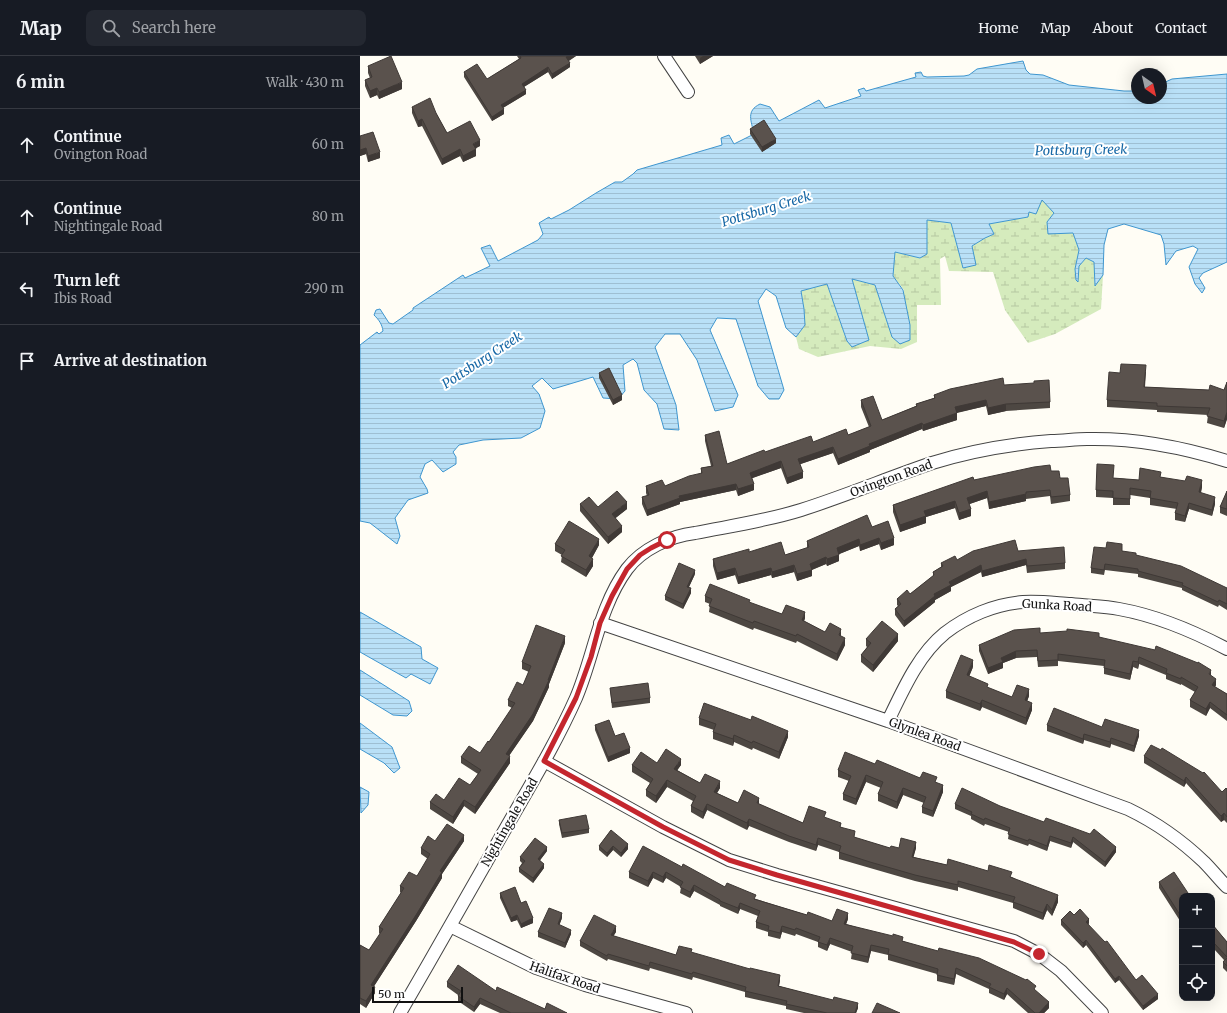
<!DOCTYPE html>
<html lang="en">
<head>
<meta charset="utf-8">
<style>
  :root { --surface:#171b24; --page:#242831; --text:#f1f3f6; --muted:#9ea1a6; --line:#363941 }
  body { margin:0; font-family:Merriweather,serif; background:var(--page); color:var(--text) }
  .controls { position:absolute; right:12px; bottom:12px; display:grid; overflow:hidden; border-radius:8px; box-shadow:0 4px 16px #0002 }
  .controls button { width:36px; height:36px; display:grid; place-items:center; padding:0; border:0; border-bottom:1px solid var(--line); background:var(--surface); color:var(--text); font:20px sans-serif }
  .compass { position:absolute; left:771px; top:12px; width:36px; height:36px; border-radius:50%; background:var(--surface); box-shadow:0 4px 16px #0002; rotate:146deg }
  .scale { position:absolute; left:12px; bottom:10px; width:91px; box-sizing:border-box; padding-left:4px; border:2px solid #111; border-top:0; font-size:11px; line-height:14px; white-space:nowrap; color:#111; -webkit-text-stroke:3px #fff; paint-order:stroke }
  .stop { position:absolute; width:12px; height:12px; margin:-9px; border:3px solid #c4262e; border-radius:50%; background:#fff }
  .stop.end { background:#c4262e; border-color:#fff; box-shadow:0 1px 4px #0008 }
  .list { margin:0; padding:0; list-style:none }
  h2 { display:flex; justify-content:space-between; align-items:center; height:52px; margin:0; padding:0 16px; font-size:17px }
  h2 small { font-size:13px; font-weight:400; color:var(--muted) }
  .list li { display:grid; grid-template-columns:26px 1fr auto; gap:12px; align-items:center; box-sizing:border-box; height:72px; padding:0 16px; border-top:1px solid var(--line) }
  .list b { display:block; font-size:15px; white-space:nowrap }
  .list p { margin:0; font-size:13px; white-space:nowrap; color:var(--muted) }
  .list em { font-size:13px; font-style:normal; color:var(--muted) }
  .icon { flex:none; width:22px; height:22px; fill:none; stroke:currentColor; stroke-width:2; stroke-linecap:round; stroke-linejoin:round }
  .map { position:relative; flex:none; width:867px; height:957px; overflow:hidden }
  header { display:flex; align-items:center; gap:24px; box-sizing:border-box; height:56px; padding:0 20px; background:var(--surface); border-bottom:1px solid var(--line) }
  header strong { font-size:19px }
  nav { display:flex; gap:22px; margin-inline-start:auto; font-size:14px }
  .search { width:280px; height:36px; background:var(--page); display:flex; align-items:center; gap:10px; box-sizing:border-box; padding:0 14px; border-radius:8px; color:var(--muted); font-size:15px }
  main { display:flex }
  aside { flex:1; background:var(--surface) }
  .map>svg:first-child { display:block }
  .wetland { fill:url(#wetland-marsh) }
  .water { fill:url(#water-rules); stroke:#3f96cf }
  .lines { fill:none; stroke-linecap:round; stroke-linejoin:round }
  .minor-casing { stroke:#444; stroke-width:14 }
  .minor { stroke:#fff; stroke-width:12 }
  .wall { fill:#4d4742 }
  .shaded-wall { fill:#3f3936 }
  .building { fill:#5a524d; stroke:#3f3936 }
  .route { stroke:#c4262e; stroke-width:5 }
  .labels { text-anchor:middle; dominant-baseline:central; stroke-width:4; stroke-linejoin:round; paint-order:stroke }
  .street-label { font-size:12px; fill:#111; stroke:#fff }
  .water-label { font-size:13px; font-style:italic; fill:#1768a6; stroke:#fff }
</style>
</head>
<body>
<header>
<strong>Map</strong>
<div class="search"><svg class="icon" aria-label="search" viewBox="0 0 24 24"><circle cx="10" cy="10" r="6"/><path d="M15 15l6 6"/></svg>Search here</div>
<nav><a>Home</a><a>Map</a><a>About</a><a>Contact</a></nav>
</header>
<main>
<aside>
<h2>6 min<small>Walk · 430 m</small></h2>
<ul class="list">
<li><svg class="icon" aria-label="ahead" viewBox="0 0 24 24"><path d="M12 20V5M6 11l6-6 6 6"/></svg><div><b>Continue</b><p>Ovington Road</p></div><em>60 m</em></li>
<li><svg class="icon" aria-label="ahead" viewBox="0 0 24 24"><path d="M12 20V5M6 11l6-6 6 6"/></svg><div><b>Continue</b><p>Nightingale Road</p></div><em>80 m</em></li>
<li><svg class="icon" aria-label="left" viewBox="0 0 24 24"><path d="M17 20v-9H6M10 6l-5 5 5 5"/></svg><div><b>Turn left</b><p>Ibis Road</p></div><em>290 m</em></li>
<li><svg class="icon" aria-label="arrive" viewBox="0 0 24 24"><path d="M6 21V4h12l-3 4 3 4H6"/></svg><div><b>Arrive at destination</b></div></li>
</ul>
</aside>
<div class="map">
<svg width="867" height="957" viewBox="0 0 867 957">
  <defs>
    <pattern id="wetland-marsh" width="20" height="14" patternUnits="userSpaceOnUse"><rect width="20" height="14" fill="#d5ebbd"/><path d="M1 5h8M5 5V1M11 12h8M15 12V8" fill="none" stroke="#b6c8a1"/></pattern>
    <pattern id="water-rules" width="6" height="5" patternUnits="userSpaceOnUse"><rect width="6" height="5" fill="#b9e0f7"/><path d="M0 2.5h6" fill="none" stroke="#9ebfd3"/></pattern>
  </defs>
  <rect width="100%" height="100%" fill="#fffdf5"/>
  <path class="wetland" d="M682,143L695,157L688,178L713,177L719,194L715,213L718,225L719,210L726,202L734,206V222L735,229L743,219L741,253L695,278L668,287L645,254L633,216L589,215L585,200L580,203L581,249H557V286L541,293L510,290L458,301L439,293L436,281L445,269L444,253L441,235L467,228L487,285L492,223L515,229L532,281L544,234L533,220L535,196L560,202L567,164L591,167L603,212L612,190L625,182L634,178L629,168L668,161L669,156Z"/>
  <path class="water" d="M663,5L666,14L670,18L683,19L709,29L764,35H777V42H801V28L812,23L867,18V206L843,217L839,222L845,232L842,237L835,228L829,211L838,193L833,190L816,195L806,209L804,188L801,179L764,168L748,173L744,189L743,219L735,230L734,206L726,202L719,210L718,226L716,224L715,213L719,194L713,177L688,178L687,166L694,157L682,144L676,158L669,156L668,161L629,168L634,178L625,182L612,190L616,209L603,212L591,167L567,164V198L560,202L535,196L533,220L543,234L550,269V284L540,288L532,281L515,229L492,223L509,284L492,291L487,285L467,228L441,235L444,253L445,269L436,281L426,272L416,240L406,233L398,245L424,334L419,343H409L398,330L376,263L357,262L350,274L378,339L373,351L355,355L337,304L320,278H305L295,291L316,349L319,374L304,373L297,348L284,334L277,307L273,303L263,309L265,335L258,343L243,342L233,321L193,333L182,322L172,330L179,338L185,355L180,372L161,382L123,384L99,389L93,396L96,401V408L83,416L72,404L65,408L60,421L67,433L68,437L48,444L35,462L40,480L37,488L10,467L0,465V289L17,276L19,278L23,275C22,268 19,264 14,259L16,254L20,253L29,267L33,268L53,254V252L103,219L105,222L130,210L121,192L130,189L138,205L178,184L183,178L179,167L189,161L191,163L209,154L236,137L255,126H262L273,118L277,114L362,89L361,82L369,79L374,88L394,78C391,64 386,55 400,48L410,51L419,65L459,44L465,52L501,40L498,34L504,32L506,35L556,21L555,17L561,16L563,20L567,21L604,20L609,19L617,13Z
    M0,556L61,591L62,603L78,612L70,628L51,618L46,622L0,596Z
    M0,614L49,645L52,655L47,660L33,659L0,639Z
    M0,667L32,691L40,712L34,717L24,707L0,693Z
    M0,731L9,736L8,749L1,757Z"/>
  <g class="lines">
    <defs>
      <path id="minor" d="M304,0L328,36
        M240,567L528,665L768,753C795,766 822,785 844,806C852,814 859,823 867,831
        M528,665C543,634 558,599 585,577C607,560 635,548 663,546C679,545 695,547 711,548C727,550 744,550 759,553C798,560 833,575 867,593
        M184,705L303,771L369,804L417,819L654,885L679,898L701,915L742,957
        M90,870L176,912L225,929L326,957
        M40,957C76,895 111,833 147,770C171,728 196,687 216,642C234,600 239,551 267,513C282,493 310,480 335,477C370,470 406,465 441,454C485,440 528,422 572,407C611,395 651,388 691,385C703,385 715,383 727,383C774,382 822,391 867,405"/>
    </defs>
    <use href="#minor" class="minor-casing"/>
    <use href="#minor" class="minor"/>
  </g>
  <path class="wall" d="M157,0H216L209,5L210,11L192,23L188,16L164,31L166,38L143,52L144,58L132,65L104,21V16L127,23L159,3Z
    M335,0H353L340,8Z
    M8,10L42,33L19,43L17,39L10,42L5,30V24L10,22L8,17Z
    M52,51L76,57L87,77L120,90L115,92L116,100L103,106L100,100L82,109L62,70L58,71L52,57Z
    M390,73L416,87L402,96L390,78Z
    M0,80L20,102L8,106L6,98L0,100Z
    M786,316L785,331L849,334H864L867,326V363L864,372L847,367L848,359L797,356V354L747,351V344L760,317Z
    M239,317L262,344L253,349L239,322Z
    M644,329L690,346V352L646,355L628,359L626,350L597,357V364L563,375L562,373L510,394V396L478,409L473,397L440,408L443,422L427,428L421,412L392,422L394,434L378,440L376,434L320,446V448L287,460L282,448V441L287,440L286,437V430H305L341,418V412L351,410L345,385V379L367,408L405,396L488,379L509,371L501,351V344L522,364L556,350V348L574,342V339Z
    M691,415L700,422L710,439V445L691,448L690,440L666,443V445L629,453L627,442L609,448L611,460L599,464L595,452L566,461V467L540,476L533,456V449L614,424Z
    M801,421L842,431L841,437L855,448L852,460L829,453L825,466L815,464V457L817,453L790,449V442L770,439V449H753V442L736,441V434L754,422L779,424Z
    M867,435V460L860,457V451Z
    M220,448L238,451L267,453L255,462L262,476L248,488L220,455Z
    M512,471L534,489L521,494L519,488L500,495L499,490L479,498V505L467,510L466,508L452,514V520L437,525L434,516L412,522L411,519L378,528L375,519L357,524L353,510V503L389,496L425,499L447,492V485Z
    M195,488L239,489L232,502L233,510L226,521L201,506L202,499L195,495Z
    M746,492L762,495L776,499L867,532V554L859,549L858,551L822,534V532L778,521V518L745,514L744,519L731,517V512Z
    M658,495L705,507V513L667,517L666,509L622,521L621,516L591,531V535L575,544V546L544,571L535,559V553L538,550L537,549V543L550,538L573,520V516L581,511V507Z
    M335,518L329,531L331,537L323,553L305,544V540Z
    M345,540L390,547L422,558L445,562L444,565L465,576L481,580L485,589L477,605L437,585L436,587L394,572L393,574L349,556L350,548L345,546Z
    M680,577L739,581L851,620L856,629L855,631L867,638V665L850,652L846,660L830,651V644L835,636L821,628V629L806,623V619L779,608L778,613L773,611L770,624L744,618V610L698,605V610L678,611L677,601L656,602L643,607V612L628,618L619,595V589Z
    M506,583L538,585L513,616L501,606V599L507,591L506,590Z
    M205,587L189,628V631L173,665L149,700L150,707L115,758L104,750L93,768L70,753V746L84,744L110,729L118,718L101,707V701L120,697L129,686L152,652L148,650V644L163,629L169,616L162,613V606Z
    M613,611L609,620L628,632L652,641L669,640L667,645L672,654L666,669L622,651L620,655L586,642V635Z
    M250,632L290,642V647L252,652Z
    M339,662L428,681L419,703L393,692L392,694L374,686L373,690L353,683V676L354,674L339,669Z
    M235,669L255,680L270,697L248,706L235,674Z
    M687,669L742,671L779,680L774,696L751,688L750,692L724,684L723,688L687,675Z
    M784,700L862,736L867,733V767L864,764L861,766L826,727L824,731L784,707Z
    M297,707L321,709L317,714L340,727L360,732L357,737L378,747L399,748L443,767L466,762L481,771L495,782L530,792H556L553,801L587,809L628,815L652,821L698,846L692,860L687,854L683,864L653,852V847L598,831V835L555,825L510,812L479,803V796L458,789L456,795L429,786L389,770L387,774L347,754L343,763L331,756V750L333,745L307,731L296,747L286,740V734L290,727L272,716V709Z
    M515,708L577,727L583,736L573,761L562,757V751L564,747L543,739L537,753L518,745V738L521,732L506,726L496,749L483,744V738L489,725L478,721V714Z
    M595,748L640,750L756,796L745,811L713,786L711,792L690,785L687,795L669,788L668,790L648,783L649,776L625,768L624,770L611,763V760L595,753Z
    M199,764L229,773V777L202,782L199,768Z
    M251,774L268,793L261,801L253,794L247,801L239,794V790Z
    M75,785H104L82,818V822L56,865L14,930L15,937L6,952L0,948V889L9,894L20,878L19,877V871L41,837L40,836V830L57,820L68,803L61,798V792Z
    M187,795L180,804L184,812L173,827L159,816V812L162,807L160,805V801Z
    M322,811L365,831L396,843L447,859L472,865L488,863L486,868L543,885L676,935L689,952L684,957H668L647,938L644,944L629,937V933L596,918L594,929L577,925V918L528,904V899L511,895L508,907L491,903L492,896L470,888L467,895L458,891V886L436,878L435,880L422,876L420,883L408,880V876L396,872V866L398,860L380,853L378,858L360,850V849L334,835L330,842L320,837L321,831L306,822L303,827L293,822L288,831L269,822V816Z
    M799,826L822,840V868L799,832Z
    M140,837L161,847L173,867L161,872L157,864L151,866L140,842Z
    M714,859L729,867L728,869L776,924L798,943L783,954L759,924L755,927L726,889L723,892L701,869V864Z
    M202,862L199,869L211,878L205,892L178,881V876Z
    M852,868L867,886V916L863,912V906L864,904L854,893Z
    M256,876L253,880L316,899L332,897L420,924L419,930L498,952L496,957H444L426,953V950L385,941V936L333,921L332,924L290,912L289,915L248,903L247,905L220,890V885Z
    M87,926L136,935L185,953L207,957H140L120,948L114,956L98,945V939L87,931Z"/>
  <path class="shaded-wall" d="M209,0H216L206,6V1Z
    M343,0H353L340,8V2Z
    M210,7V11L192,23V18Z
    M188,11V16L162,32V28Z
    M42,26V33L19,43V36Z
    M17,32V39L10,42V35Z
    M166,34V38L141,53V49Z
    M144,53V58L132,65V61Z
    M62,63V70L58,71V65Z
    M416,83V87L402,96V91Z
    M120,84V90L113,94V88Z
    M6,92V98L0,100V94Z
    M100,93V100L82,109V103Z
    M116,93V100L103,106V100Z
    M20,96V102L8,106V100Z
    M262,339V344L253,349V344Z
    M626,344V350L595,357V351Z
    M646,348V355L628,359V352Z
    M867,356V363L864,372V365Z
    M597,357V364L563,375V369Z
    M562,367V373L510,394V396L478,409V403L509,388Z
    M473,391V397L438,409V403Z
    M421,405V412L390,423V417Z
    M443,416V422L427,428V422Z
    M842,424V431L839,443V436Z
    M376,428V434L320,446V448L287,460V454L319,440Z
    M394,428V434L378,440V433Z
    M627,435V442L607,449V442Z
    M666,438V445L629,453V446Z
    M855,441V448L852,460V454Z
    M595,445V452L566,461V467L540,476V469L564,455Z
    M267,446V453L252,465V458Z
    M829,447V453L825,466V460Z
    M611,453V460L599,464V457Z
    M262,470V476L248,488V481Z
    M519,482V488L500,495V489Z
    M534,482V489L521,494V487Z
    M239,483V489L229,507V500Z
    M499,483V490L477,499V492Z
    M479,499V505L467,510V503Z
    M466,501V508L451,514H452V520L437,525V518L450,508Z
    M233,503V510L226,521V514Z
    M666,503V509L622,521V515Z
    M434,509V516L412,522V516Z
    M621,509V516L591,531V535L575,544V546L544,571V565L574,538L589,526Z
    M375,512V519L357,524V517Z
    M411,512V519L378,528V521Z
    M335,514V518L327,535V531Z
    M331,532V537L323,553V548Z
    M445,556V562L442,571V564Z
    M481,573V580L479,585V579Z
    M538,578V585L513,616V609Z
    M205,580V587L189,628V631L173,665L146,704V698L188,624Z
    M485,582V589L477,605V598Z
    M656,595V602L643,607V612L628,618V612L641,602Z
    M779,601V608L778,613V606Z
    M613,604V611L607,626V619Z
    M773,605V611L770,624V618Z
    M851,614V620L849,618Z
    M856,623V629L852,636V629Z
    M669,633V640L665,651V644Z
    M622,644V651L620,655V648Z
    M850,646V652L846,660V653Z
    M672,647V654L666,669V662Z
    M779,674V680L774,696V690Z
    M428,675V681L419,703V696Z
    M724,678V684L723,688V683Z
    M374,679V686L373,690V683Z
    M751,682V688L750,692V686Z
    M270,692V697L248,706V701Z
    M150,700V707L115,758V751Z
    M321,703V709L314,719V713Z
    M506,719V726L496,749V743Z
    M826,721V727L824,731V725Z
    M307,724V731L296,747V740Z
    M360,725V732L354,742V736Z
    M583,729V736L573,761V755Z
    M543,732V739L537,753V746Z
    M399,742V748L397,747Z
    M104,744V750L93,768V761Z
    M347,748V754L343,763V756Z
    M864,757V764L861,766V760Z
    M389,763V770L387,774V767Z
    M104,779V785L82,818V822L56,865L11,935V929L80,815Z
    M690,780V785L687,795V790Z
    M713,781V786L711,792V787Z
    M458,782V789L456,795V789Z
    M556,786V792L552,807V801Z
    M268,788V793L261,801V797Z
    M253,790V794L247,801V797Z
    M187,791V795L178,807V803Z
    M756,791V796L745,811V806Z
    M184,808V812L173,827V822Z
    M293,816V822L288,831V825Z
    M306,816V822L303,827V821Z
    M334,829V835L330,842V836Z
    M698,839V846L692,860V854Z
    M380,847V853L378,858V852Z
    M687,848V854L683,864V857Z
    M202,857V862L198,873V868Z
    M488,857V863L484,874V868Z
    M157,859V864L151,866V862Z
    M173,862V867L161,872V868Z
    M729,863V867L726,871V866Z
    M256,870V876L251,884V879Z
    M422,870V876L420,883V877Z
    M211,874V878L205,892V887Z
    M470,882V888L467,895V889Z
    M726,884V889L723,892V887Z
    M854,887V893L852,895V889Z
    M511,889V895L508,907V901Z
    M596,912V918L594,929V923Z
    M420,919V924L418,935V930Z
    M759,920V924L755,927V923Z
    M15,931V937L6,952V945Z
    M647,932V938L644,944V938Z
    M798,938V943L783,954V950Z
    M120,942V948L114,956V951Z
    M689,946V952L684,957H679Z
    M498,947V952L496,957H495Z"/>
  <path class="building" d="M31,0L42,26L19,36L17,32L10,35L5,24L12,21L8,10Z
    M160,0H209L206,1L210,7L192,18L188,11L162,28L166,34L141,49L144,53L132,61L104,16L117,8L127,23L161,2Z
    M70,42L76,57L87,77L110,65L120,84L113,88L116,93L103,100L100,93L82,103L62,63L58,65L52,51Z
    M404,64L416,83L402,91L390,73Z
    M13,76L20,96L8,100L6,92L0,94V80Z
    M761,308L786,309L784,331L849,334L850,329L864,334L867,326V356L864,365L847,360L850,352L797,350V347L747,344L749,316L760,317Z
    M249,312L262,339L253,344L239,317Z
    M643,322L644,329L674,327V325L689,324L690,346L646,348L628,352L626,344L595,351L597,357L563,369L562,367L509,388L510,390L478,403L473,391L438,403L443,416L427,422L421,405L390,417L394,428L378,433L376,428L319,440L320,442L287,454L282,441L289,439L286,430L302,424L305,430L329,420L342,417L341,412L353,410L345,379L359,375L367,408L404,394L405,396L451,380L453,386L486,373L488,379L511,370L501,344L513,340L522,364L557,350L556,348L575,342L574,339L590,333Z
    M737,408L754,409L753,422L779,424L780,412L801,416L800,421L825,425L827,420L842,424L839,436L855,441L852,454L829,447L825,460L815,457L818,447L790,442L791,435L770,432V443L753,442V435L736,434Z
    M690,409L691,415H699L700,422H708L710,439L691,441L690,434L666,436V438L629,446L627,435L607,442L611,453L599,457L595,445L564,455L566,460L540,469L533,449L613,421L614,424L674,411Z
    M257,435L267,446L252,458L262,470L248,481L220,448L229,441L238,451Z
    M867,435V453L860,451Z
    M507,459L512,471L528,465L534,482L521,487L519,482L500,489L499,483L477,492L479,499L467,503L466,501L450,508L452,514L437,518L434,509L412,516L411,512L378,521L375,512L357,517L353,503L389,493V496L421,486L425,499L449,491L447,485Z
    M209,465L239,483L229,500L233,503L226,514L201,500L205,494L195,488Z
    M655,484L658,495L704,491L705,507L667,510L666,503L622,515L621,509L589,526L591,529L574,538L575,540L544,565L535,553L541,548L537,543L547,534L550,538L574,519L573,516L583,510L581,507L595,500L597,504L613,495Z
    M747,486L762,488V495L776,497V499L821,510L867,532V548L859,544L858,546L822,529L823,527L778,515V513L745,508L744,514L731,512L734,491L746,492Z
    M319,507L335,514L327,531L331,532L323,548L305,540Z
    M350,528L390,544L389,546L422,558L426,549L445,556L442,564L465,576L470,567L481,573L479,579L485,582L477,598L437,578L436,580L394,565L393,567L349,550L352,543L345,540Z
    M522,565L538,578L513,609L501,599L511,587L506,583Z
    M176,569L205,580L188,624H189L173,658L146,698L150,700L115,751L104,744L93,761L70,746L76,738L84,744L99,722L110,729L121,714L101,701L109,690L120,697L128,685L129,686L155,647L148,644L157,626L163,629L171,610L162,606Z
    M680,572V577L707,575V573L739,577V581L795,594L796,590L838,607V606L851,614L849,618L856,623L852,629L867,638V659L850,646L846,653L830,644L838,631L821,621V623L806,617L807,613L779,601L778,606L773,605L770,618L744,612L745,604L698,598V604L678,605L677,594L656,595L641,602L643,606L628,612L619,589L654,574Z
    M601,599L613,604L607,619L628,628L627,631L652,641L657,629L669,633L665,644L672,647L666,662L622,644L620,648L586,635Z
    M288,627L290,642L252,647L250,632Z
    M344,647L391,664L392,660L428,675L419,696L393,685L392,687L374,679L373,683L353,676L356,668L339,662Z
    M694,652L742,671L745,663L779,674L774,690L751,682L750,686L724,678L723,683L687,669Z
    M249,664L255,680L264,677L270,692L248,701L235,669Z
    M791,689L801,694L802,692L843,717L844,716L862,736L866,732L867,733V761L864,757L861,760L826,721L824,725L784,700Z
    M306,693L321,703L314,713L340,727L345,718L360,725L354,736L378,747L384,734L399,742L397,747L443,767L449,750L466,756L464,761L481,767L480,771L495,775L494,781L530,792L531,790L539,792L541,782L556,786L552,801L587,809L588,803L628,815L629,809L652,816L650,821L698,839L692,854L687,848L683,857L653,846L655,841L598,825V829L555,819L510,806L479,796L481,790L458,782L456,789L429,780L389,763L387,767L347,748L343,756L331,750L336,740L307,724L296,740L286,734L293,723L272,709L281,696L297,707Z
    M485,696L515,708L517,704L560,722L563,716L577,721L575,726L583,729L573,755L562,751L566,741L543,732L537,746L518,738L523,726L506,719L496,743L483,738L491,720L478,714Z
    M602,732L640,750L684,766L686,762L730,778L734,773L756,791L745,806L713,781L711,787L690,780L687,790L669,783L668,785L648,778L650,772L625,762L624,764L611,758L612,756L595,748Z
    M226,759L229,773L202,777L199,764Z
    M87,768L104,779L80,815L82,816L56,859L11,929L15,931L6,945L0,942V889L9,894L23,873L19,871L44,832L40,830L49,816L57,820L70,798L61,792L68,780L75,785Z
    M251,774L268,788L261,797L253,790L247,797L239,790Z
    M175,782L187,791L178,803L184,808L173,822L159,812L165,805L160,801Z
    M283,790L322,811L323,808L365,831L367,827L396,839L394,843L447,859L448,856L472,865L477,853L488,857L484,868L533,880V878L543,881L542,885L578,895L579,892L619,902L666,924L667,923L676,930L674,933L689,946L679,957H675L647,932L644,938L629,931L631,928L596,912L594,923L577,919L578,913L528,898L529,893L511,889L508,901L491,897L493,890L470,882L467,889L458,886L460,881L436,872L435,874L422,870L420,877L408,874L409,870L396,866L400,855L380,847L378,852L360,845V844L334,829L330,836L320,831L323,826L306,816L303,821L293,816L288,825L269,816Z
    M814,816L830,840H822V862L799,826Z
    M155,831L161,847L166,845L173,862L161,868L157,859L151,862L140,837Z
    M189,852L202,857L198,868L211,874L205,887L178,876Z
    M720,853L729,863L726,866L745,886L747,885L776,924L782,919L798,938L783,950L759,920L755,923L726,884L723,887L701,864L710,855L714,859Z
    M234,859L256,870L251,879L316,899L319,890L332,893L331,896L390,913V912L420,919L418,930L473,944L474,941L498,947L495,957H467L426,948L427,945L385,935L386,931L333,916L332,918L290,906L289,910L248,898L247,900L220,885Z
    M852,868L867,886V901L854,887L852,889Z
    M867,902V910L863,906Z
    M98,909L136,935L137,931L185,953L187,947L207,957H151L120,942L114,951L98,940L101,935L87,926Z
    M517,947L540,957H512Z"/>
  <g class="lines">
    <path class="route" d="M307,484L291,492L280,499L267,513L252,540L240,567L231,601L216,642L184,705L303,771L369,804L417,819L654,886L679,898"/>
  </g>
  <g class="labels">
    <g class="street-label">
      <text transform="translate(531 422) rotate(-20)">Ovington Road</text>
      <text transform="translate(697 549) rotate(3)">Gunka Road</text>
      <text transform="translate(565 678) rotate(20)">Glynlea Road</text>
      <text transform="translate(149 766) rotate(-60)">Nightingale Road</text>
      <text transform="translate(205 921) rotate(19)">Halifax Road</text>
    </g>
    <g class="water-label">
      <text transform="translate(721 94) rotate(-1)">Pottsburg Creek</text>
      <text transform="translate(406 153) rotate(-17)">Pottsburg Creek</text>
      <text transform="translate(122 304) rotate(-33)">Pottsburg Creek</text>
    </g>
  </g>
</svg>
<div class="controls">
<button>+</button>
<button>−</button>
<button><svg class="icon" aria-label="locate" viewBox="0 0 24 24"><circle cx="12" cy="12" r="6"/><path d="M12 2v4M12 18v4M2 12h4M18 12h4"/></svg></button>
</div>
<svg class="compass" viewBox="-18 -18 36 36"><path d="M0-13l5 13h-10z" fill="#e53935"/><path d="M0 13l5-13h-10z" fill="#9ea1a6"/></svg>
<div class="scale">50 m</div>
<div class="stop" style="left:307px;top:484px"></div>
<div class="stop end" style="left:679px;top:898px"></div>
</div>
</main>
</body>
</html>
